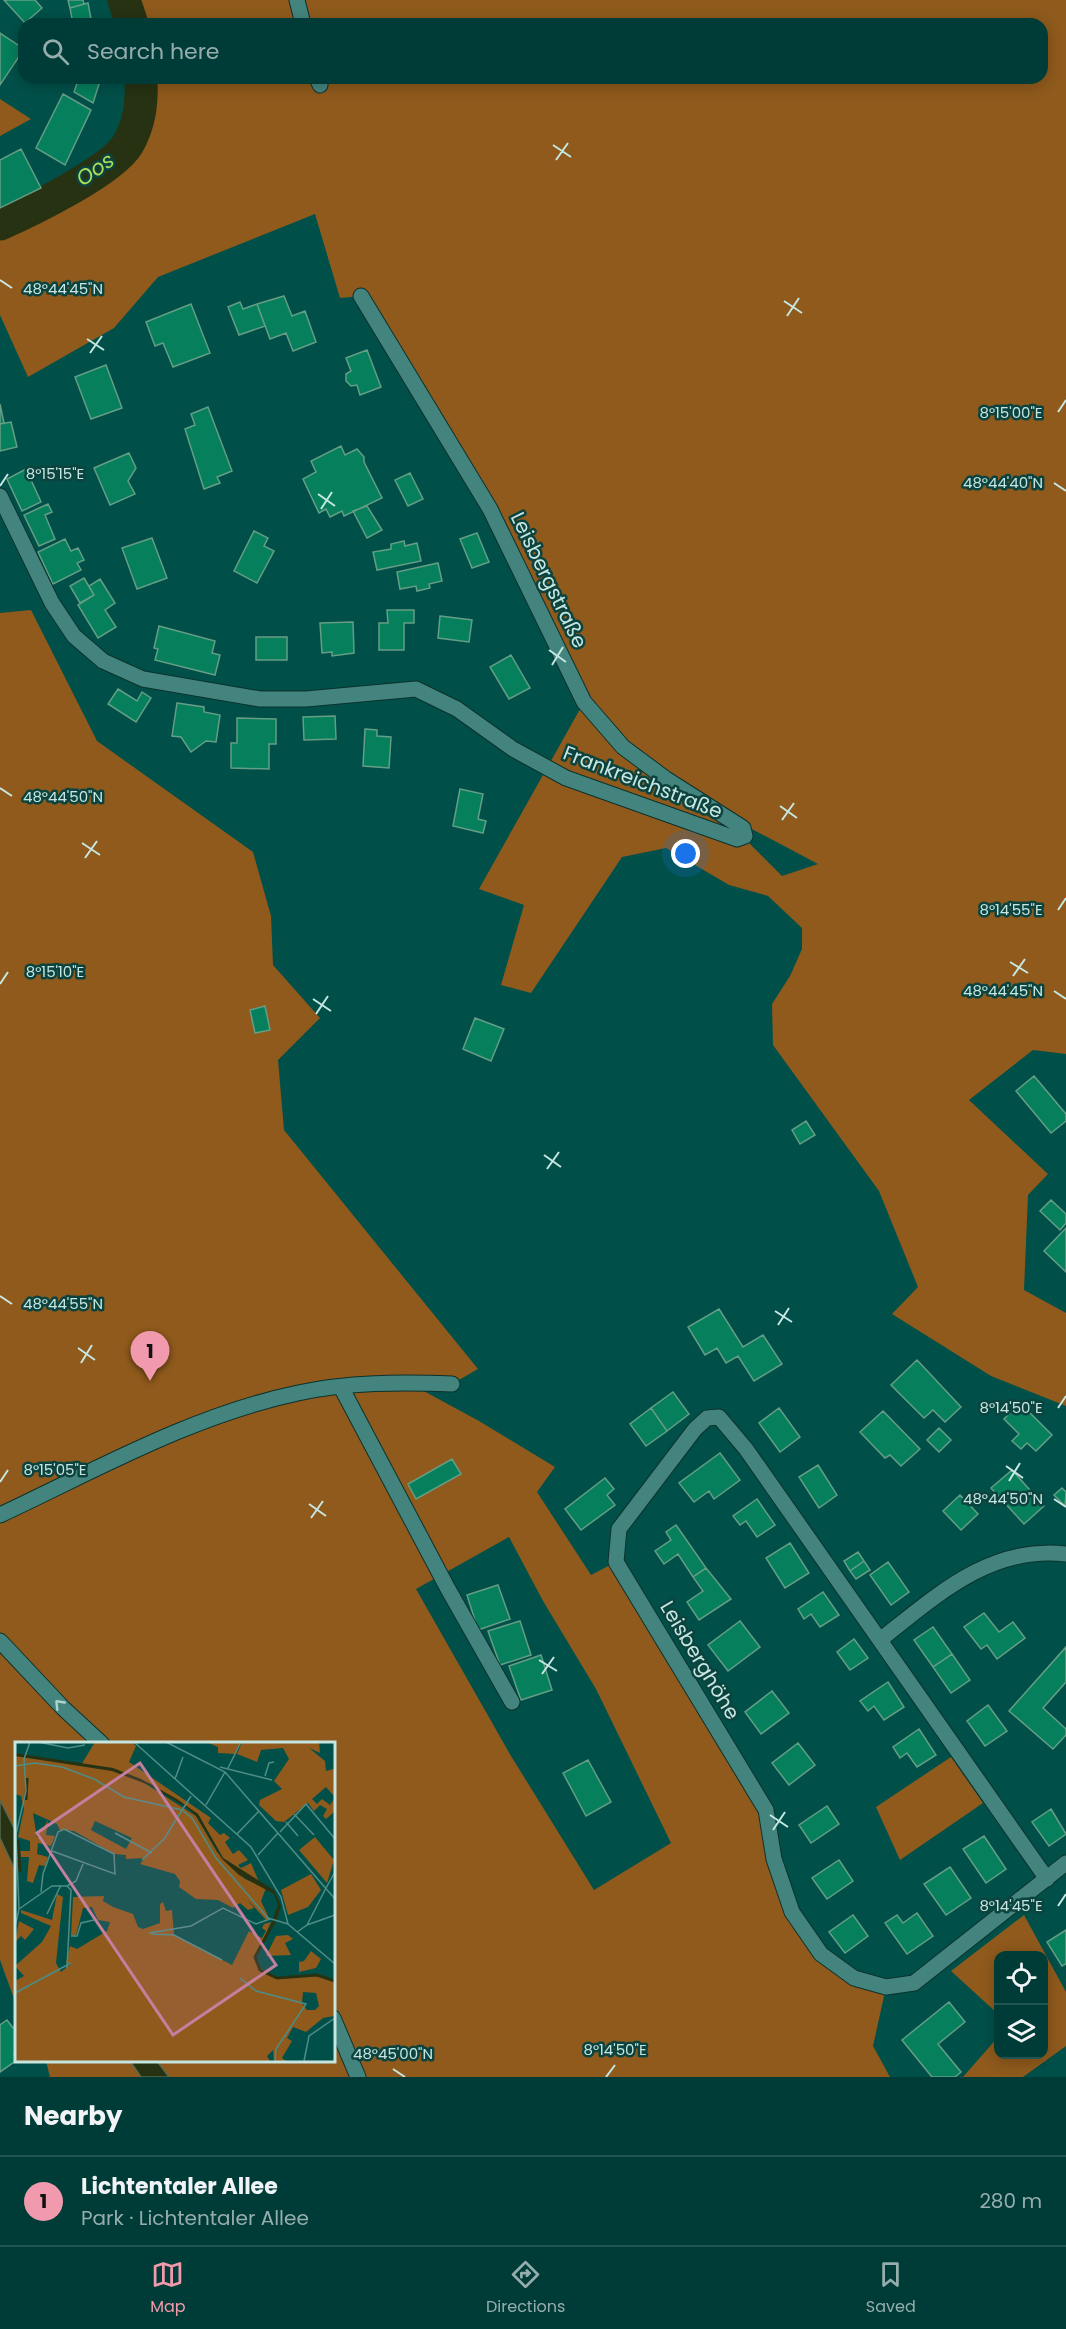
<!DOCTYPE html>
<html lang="en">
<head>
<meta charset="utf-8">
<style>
  :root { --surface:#003c37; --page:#0e4742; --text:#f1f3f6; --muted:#95adad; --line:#225652; --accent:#f29aad }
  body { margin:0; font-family:Poppins,sans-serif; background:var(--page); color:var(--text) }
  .controls { position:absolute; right:18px; bottom:18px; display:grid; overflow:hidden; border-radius:12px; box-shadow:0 3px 15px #0003 }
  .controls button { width:54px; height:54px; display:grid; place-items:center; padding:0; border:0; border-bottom:2px solid var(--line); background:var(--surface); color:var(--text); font:30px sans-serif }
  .you { position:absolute; left:686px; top:854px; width:21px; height:21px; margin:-15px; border:4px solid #fff; border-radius:50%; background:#1a73e8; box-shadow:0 0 0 9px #1a73e833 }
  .badge { display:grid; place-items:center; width:39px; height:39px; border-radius:50%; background:var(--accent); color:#111; font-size:20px; font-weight:700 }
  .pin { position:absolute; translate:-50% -50px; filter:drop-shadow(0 2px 3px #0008) }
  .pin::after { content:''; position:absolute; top:32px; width:21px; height:18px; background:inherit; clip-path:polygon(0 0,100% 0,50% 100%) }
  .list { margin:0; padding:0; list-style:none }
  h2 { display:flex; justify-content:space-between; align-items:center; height:78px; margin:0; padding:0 24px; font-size:26px }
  h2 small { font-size:20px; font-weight:400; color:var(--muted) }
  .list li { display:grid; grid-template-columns:39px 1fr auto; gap:18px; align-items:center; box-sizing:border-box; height:90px; padding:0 24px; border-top:2px solid var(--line) }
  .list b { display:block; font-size:22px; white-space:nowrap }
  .list p { margin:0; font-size:20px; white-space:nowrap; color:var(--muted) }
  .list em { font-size:20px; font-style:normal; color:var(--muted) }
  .icon { flex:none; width:33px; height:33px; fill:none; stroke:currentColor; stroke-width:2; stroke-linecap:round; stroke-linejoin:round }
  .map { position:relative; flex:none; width:1066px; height:2077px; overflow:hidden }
  .search { position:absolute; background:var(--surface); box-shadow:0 3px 15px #0003; left:18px; right:18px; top:18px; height:66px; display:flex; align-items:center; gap:15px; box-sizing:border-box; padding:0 21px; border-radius:18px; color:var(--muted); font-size:22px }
  .sheet { height:168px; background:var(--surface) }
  nav { display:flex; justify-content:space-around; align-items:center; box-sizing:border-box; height:84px; border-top:2px solid var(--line); background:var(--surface); font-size:16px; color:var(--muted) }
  nav a { display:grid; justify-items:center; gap:3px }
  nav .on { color:var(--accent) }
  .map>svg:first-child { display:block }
  .green { fill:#8f5a1c; fill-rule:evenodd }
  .water { fill:#273212; stroke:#576850; stroke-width:1.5 }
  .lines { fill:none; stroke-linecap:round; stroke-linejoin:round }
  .river { stroke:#273212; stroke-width:33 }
  .building { fill:#057f5c; stroke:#659d85; stroke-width:1.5 }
  .minor-casing { stroke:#0d312d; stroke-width:17 }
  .minor { stroke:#43857e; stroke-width:15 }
  .oneway { stroke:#acd3cd }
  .ticks { fill:none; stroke:#c6e6e1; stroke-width:2 }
  .labels { text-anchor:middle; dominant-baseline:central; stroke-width:5; stroke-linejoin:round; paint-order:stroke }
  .street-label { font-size:20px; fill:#c6e6e1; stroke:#0c433e }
  .water-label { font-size:21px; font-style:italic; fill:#afdc58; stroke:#0c433e }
  .inset-river { fill:none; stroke:#273212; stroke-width:3 }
  .inset-road { fill:none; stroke:#4f8c86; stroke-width:1.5 }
  .view { fill:#c47f9e; fill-opacity:0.15; stroke:#c47f9e; stroke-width:3 }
  .inset-edge { fill:none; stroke:#c6e6e1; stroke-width:3 }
  .ticks-label { font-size:15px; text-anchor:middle; fill:#c6e6e1; stroke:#0c433e; stroke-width:5; stroke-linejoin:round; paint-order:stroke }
</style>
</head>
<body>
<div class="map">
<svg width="1066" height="2077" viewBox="0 0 1066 2077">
  <rect width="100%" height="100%" fill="#005049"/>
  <path class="green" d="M118,0H1066V1054L1033,1050L969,1100L1048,1174L1028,1195L1024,1290L1066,1313V1406L991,1376L892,1314L918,1287L879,1191L773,1045L772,1004L790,976L802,949V928L768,896L729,885L666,848L622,857L531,993L501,985L524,905L479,889L584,702L556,639L361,296L340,298L315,214L158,277L114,328L28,377L0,315V216C40,196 120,166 133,120C137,108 135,91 135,78H1042V24H124ZM716,810L818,864L782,876Z
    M0,99L31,119L0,136Z
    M31,610L97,741L253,852L271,916L273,965L320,1018L278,1060L284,1130L478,1369L452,1384L409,1383L479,1421L555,1467L537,1492L591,1575L616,1562L766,1810L774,1859L821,1954L886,1987L873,2046L890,2077H50L46,2061L333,2060V1744H16V1832L0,1800V613ZM509,1537L543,1601L596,1689L671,1843L594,1890L511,1756L416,1589Z
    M951,1757L983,1803L900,1860L876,1807Z
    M0,1838L16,1872V2004L0,1960Z
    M1024,1915L1066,1992V2046L1023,2077H963L998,2037V2054H1044V1956H998V2014L951,1971Z"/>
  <path class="water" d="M0,1800L16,1832V1872L0,1838Z
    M130,2061H157L169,2077H141Z"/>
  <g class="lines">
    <path class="river" d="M124,0L132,24
      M0,224C30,211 112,171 128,144C140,123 142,102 141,78"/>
  </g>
  <path class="building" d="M4,0H35L42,8L25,23Z
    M68,0H83L84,4L70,8Z
    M88,3L92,24H73L70,8Z
    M0,33L24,49L0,85Z
    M79,78H101L93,103L74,92Z
    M63,94L91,110L65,165L36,148Z
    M21,149L41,188L0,208V160Z
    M284,296L292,316L305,311L316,342L293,351L286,333L270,339L257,304Z
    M240,302L243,309L257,304L265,326L239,335L228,307Z
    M191,304L210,353L173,367L163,343L155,346L146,322Z
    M367,350L381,387L360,395L357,385L351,386L346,381V374L351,371L346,358Z
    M106,365L122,408L91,419L75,377Z
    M0,404L4,423L0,424Z
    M208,407L232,471L217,477L220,483L204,489L185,429L195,425L191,414Z
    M11,422L17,447L0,451V424Z
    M341,446L345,455L357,449L364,457V462L382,498L344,516L342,511L330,517L326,509L319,513L303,479L316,472L311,461Z
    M129,453L136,468L128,481L135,494L110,505L94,468Z
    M26,469L41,502L22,511L7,479Z
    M410,473L423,499L408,506L395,480Z
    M48,504L52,512L45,515L55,539L39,546L24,515Z
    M367,506L382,530L367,538L353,511Z
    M254,531L268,538L264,546L274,551L257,583L234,571Z
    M477,533L489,562L472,568L460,539Z
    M152,538L167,578L137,589L122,548Z
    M65,539L71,551L78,548L84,560L77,563L81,570L53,584L38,552Z
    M404,541L405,546L417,543L421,561L377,570L373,552L391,549V544Z
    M438,563L442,581L429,584L430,588L417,591L416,586L400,589L397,572Z
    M84,578L94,595L80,603L70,586Z
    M100,579L115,603L105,610L116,627L98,638L78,605L94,595L89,586Z
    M387,610H414V623H404V650H379V623H388Z
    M440,616L472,620L469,642L438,638Z
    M353,622L354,653L332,656V652L322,653L320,623Z
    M159,626L215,641L212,653L220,655L215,675L155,660L158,649L154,648Z
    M256,637H287V660H256Z
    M511,655L530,688L509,699L490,667Z
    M118,689L137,701L142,692L151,698L136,722L108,704Z
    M177,703L204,707V712L220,715L216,742L206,741L191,752L181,737L172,736Z
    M335,716L336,739L304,740L303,717Z
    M237,718L276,719V744H269V769L231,768V743H237Z
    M365,729L377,730V736L391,737L389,768L363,766Z
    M460,789L483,794L478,819L486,821L483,833L453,826Z
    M265,1006L270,1030L255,1033L250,1010Z
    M475,1018L504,1029L491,1061L463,1049Z
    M1034,1076L1066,1114V1121L1051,1133L1016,1091Z
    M806,1121L815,1135L800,1144L792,1130Z
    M1051,1200L1066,1214V1223L1060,1230L1040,1211Z
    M1066,1228V1272L1044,1251Z
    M719,1309L743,1347L763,1335L782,1364L754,1381L738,1356L726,1363L717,1348L705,1355L688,1327Z
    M917,1360L961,1407L945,1422L933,1410L924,1418L891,1385Z
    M673,1392L689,1414L667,1431L651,1408Z
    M1020,1403L1052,1435L1036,1451L1027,1443L1021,1449L1012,1441L1019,1434L1004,1419Z
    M651,1408L667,1431L646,1446L630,1424Z
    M779,1408L800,1437L780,1452L759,1423Z
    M883,1411L920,1449L901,1466L890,1455L885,1458L860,1432Z
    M939,1428L951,1440L939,1452L927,1440Z
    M720,1453L740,1480L714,1499L709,1491L694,1502L679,1483Z
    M452,1459L461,1474L416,1499L408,1484Z
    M818,1465L837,1495L819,1508L799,1477Z
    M1012,1470L1044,1506L1024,1524L991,1488Z
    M605,1478L614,1489L607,1495L615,1505L581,1530L565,1509Z
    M1062,1488L1066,1492L1065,1506L1054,1495Z
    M960,1495L978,1514L961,1530L943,1511Z
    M757,1499L775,1525L757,1537L746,1521L740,1525L733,1516Z
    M676,1525L706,1568L693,1577L678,1554L664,1564L655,1551L671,1540L666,1532Z
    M790,1543L809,1573L785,1588L766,1558Z
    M858,1552L864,1561L850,1571L844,1561Z
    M864,1561L870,1570L856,1579L850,1571Z
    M888,1562L909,1592L891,1605L870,1575Z
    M706,1568L731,1599L699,1620L687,1602L703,1591L693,1577Z
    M498,1585L510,1619L478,1630L467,1595Z
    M823,1592L839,1615L820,1627L811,1614L804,1619L798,1609Z
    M984,1613L999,1632L1013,1622L1025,1638L997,1659L987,1645L981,1649L964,1627Z
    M520,1621L531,1655L500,1665L488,1631Z
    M740,1621L760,1647L728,1671L708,1645Z
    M933,1627L952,1654L933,1667L914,1640Z
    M854,1639L868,1658L850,1670L837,1652Z
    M1066,1647V1682L1043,1708L1066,1729V1735L1053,1749L1009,1711Z
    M952,1654L970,1680L951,1693L933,1667Z
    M541,1655L552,1690L521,1700L509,1666Z
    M888,1682L904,1707L884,1720L874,1706L868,1711L860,1701Z
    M772,1691L789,1713L761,1734L745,1712Z
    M988,1705L1007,1731L985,1746L967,1721Z
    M919,1729L936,1755L917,1767L907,1753L900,1758L893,1747Z
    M798,1743L815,1765L789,1785L772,1763Z
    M588,1760L611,1802L586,1816L563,1773Z
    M827,1806L839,1824L811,1843L799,1825Z
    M1051,1809L1066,1834L1049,1846L1032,1822Z
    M984,1836L1006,1869L986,1883L963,1849Z
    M839,1860L853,1881L827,1899L812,1878Z
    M950,1867L971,1898L946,1915L924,1884Z
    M917,1913L933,1936L907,1954L885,1923L897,1915L903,1923Z
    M853,1915L868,1936L845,1953L829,1932Z
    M1066,1930V1964L1062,1966L1047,1942Z
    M949,2002L965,2022L938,2044L961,2072L955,2077H932L902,2040Z
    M7,2020L13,2028L16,2026V2052L14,2054L17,2060L0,2072V2025Z"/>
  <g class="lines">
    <defs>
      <path id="minor" d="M297,0L303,24
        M317,78L320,85
        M0,496L52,603L74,636L103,661L143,679L260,699H306L416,689L457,709L513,749L566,778L737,839L745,836L743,828L666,779L623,747L584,702L490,509L361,296
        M341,1387L448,1589L512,1702
        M0,1515C96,1470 193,1415 298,1393C348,1382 401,1382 452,1384
        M880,1640C936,1596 990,1545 1066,1554
        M0,1641L63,1708L102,1744
        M1047,1879L746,1449L719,1417L707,1418L695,1429L619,1529L616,1562L766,1810L774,1859L792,1912L821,1954L854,1978L886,1987L914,1983L1066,1863
        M333,2018L358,2077"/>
    </defs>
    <use href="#minor" class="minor-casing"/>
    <use href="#minor" class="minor"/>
  </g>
  <defs><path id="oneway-chevron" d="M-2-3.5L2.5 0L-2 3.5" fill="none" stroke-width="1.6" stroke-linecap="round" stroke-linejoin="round" transform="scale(1.5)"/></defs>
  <use class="oneway" href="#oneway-chevron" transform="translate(59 1704) rotate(-134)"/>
  <path class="ticks" d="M553,145L571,157M556,160L568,143M0,280L12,288M784,301L802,313M787,316L799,298M87,339L104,350M90,353L102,336M1058,412L1066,400M1054,483L1066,491M0,486L8,474M318,494L335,506M321,509L332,492M549,650L566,662M552,665L563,647M0,788L12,796M780,806L797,818M782,820L794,803M82,843L100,855M85,858L97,841M1058,910L1066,898M1010,962L1028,973M1013,976L1025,959M0,984L8,972M1054,991L1066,999M313,999L331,1011M316,1014L328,996M544,1155L561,1167M547,1169L559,1152M0,1296L12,1304M775,1311L792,1322M778,1325L789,1308M78,1348L95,1360M81,1363L92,1345M1058,1408L1066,1396M1006,1466L1023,1478M1009,1481L1020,1463M0,1482L8,1470M1054,1499L1066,1507M309,1504L326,1516M311,1518L323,1501M539,1660L557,1671M542,1674L554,1657M770,1815L788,1827M773,1830L785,1812M1058,1906L1066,1894M393,2069L405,2077M606,2077L615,2065"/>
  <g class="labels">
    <g class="street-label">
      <text transform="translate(549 580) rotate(64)">Leisbergstraße</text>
      <text transform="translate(643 782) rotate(21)">Frankreichstraße</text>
      <text transform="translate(700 1660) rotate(59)">Leisberghöhe</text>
    </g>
    <g class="water-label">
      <text transform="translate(95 169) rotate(-35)">Oos</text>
    </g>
  </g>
  <g transform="translate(15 1742)">
    <rect width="320" height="320" fill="#005049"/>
    <path d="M80,0H117L121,4L114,20L196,76L193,81L205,93L209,91L215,96L210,100L218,112L224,108L233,118L223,123L226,126L236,121L244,140L208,116L183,72L134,41L126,39L181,74L202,110L230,137L251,146L246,159L254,176L251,178L232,157L239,166L233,168L225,161L218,166L203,158L181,157L164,145L165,139L160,132L125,122L130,116L111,117V113L99,112L59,89L45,88L42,82L18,71L22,96L33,78L31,93L40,94L36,104L23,101L22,112L33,115L30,124L24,123L18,141L12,139L14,115H6L5,109H15V99L3,95L9,67L6,54L0,52V14L66,23ZM80,79L117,96L111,107L76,88ZM191,0H225L221,12L203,11V5ZM227,0H304L305,11L294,6L310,19L311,29L319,27V54L311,45L297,57L302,62L307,57L315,63L319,57V70L311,77L308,74L312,67L305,63L299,69L293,61L269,80L261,79L244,63L245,58L267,47L259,39L274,17L268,6L246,8L242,20L222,12ZM300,95L319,118L312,141L284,108ZM296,132L306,148L293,165L273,173L266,148ZM42,152L48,155L41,221L46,230L56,222L51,221L55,204L62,207L92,189L95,180L83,178L77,165L68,166L61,193L56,194L58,155L89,154L88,159L98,165L118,172L123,185L128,187L145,181V162L148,160L151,169L157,168L159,193L217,223L234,189L247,196L251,189L247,186L249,182L256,180L240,217L243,225L262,235L304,232L319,238V274L308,276L291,290L278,285L272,296L277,299L267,316L271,319H259L258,308L252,314L255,319H0V239L9,234L0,224L27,200L36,184L6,171V168L37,178ZM288,250L301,251L304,264L300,268H292L287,261ZM4,179L19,187L10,198L6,194L0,200ZM273,193L278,197L270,201L276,213L251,214L261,194ZM296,209L306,217L301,226L284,230V220L289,219Z" fill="#8f5a1c" fill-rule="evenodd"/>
    <path d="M0,11L98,26L126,37L162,57L183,72L208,116L259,148L266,164L261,179L258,177L263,163L259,152L224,133L207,117L181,74L171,65L134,43L97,29L0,14Z" fill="#273212"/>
    <path class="inset-river" d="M11,58L12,36M3,98L5,130M261,176L240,215L245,228L262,236L302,233L320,239"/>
    <path class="inset-road" d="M23,0L53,6L70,3M119,0L236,105L266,155L273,182L320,222M151,0L210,30L320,157M0,24L20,21L47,25L79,37L109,55L167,68L177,76L201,116L253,176L273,182M205,25L257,38M213,26L226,0M250,34L254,21L259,20M160,37L168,15M191,63L210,30M279,72L299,93M271,80L283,94M265,90L291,62L320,97M100,91L137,111M222,92L244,69M243,113L263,91M127,118L149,97L176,54M52,144L61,139L68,122M311,146L320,130M26,150L28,132L43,90L49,87L99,112L100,132L37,109M4,167L37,144H52L56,148L52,226M32,172L46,143M292,183L320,173M0,185L4,167L1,92L11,49L9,17L15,0M282,190L292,183L311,146M134,191L176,184L208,166L241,182L255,177M136,192L159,193L207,218M56,194H62L66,181L79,178M225,236L241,249L291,262L261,307L260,319M0,251L56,221M289,319L294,294L320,276"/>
    <path class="view" d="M125,21L261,223L158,293L22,91Z"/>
    <rect width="320" height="320" class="inset-edge"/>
  </g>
  <g class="ticks-label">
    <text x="63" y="294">48°44'45"N</text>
    <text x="1011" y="418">8°15'00"E</text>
    <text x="55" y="479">8°15'15"E</text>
    <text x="1003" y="488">48°44'40"N</text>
    <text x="63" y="802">48°44'50"N</text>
    <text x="1011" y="915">8°14'55"E</text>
    <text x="55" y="977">8°15'10"E</text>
    <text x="1003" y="996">48°44'45"N</text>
    <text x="63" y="1309">48°44'55"N</text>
    <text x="1011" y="1413">8°14'50"E</text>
    <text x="55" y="1475">8°15'05"E</text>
    <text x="1003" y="1504">48°44'50"N</text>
    <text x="1011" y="1911">8°14'45"E</text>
    <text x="615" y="2055">8°14'50"E</text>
    <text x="393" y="2059">48°45'00"N</text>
  </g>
</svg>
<div class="controls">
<button><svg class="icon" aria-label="locate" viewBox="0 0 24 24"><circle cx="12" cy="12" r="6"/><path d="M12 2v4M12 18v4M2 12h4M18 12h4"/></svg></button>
<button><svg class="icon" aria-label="layers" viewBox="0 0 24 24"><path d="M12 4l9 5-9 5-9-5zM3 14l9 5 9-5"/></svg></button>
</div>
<div class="you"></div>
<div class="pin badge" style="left:150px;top:1381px">1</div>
<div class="search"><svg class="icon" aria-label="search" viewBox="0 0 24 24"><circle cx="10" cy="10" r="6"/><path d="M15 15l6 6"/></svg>Search here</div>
</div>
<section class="sheet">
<h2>Nearby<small></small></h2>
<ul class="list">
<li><span class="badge">1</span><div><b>Lichtentaler Allee</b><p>Park · Lichtentaler Allee</p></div><em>280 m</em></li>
</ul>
</section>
<nav>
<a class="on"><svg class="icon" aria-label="map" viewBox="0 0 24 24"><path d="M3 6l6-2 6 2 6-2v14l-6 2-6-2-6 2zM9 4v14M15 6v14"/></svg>Map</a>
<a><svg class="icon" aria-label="directions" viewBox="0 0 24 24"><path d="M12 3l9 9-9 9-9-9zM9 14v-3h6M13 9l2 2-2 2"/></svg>Directions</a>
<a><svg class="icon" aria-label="saved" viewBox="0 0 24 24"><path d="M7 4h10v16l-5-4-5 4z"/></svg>Saved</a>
</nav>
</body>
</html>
